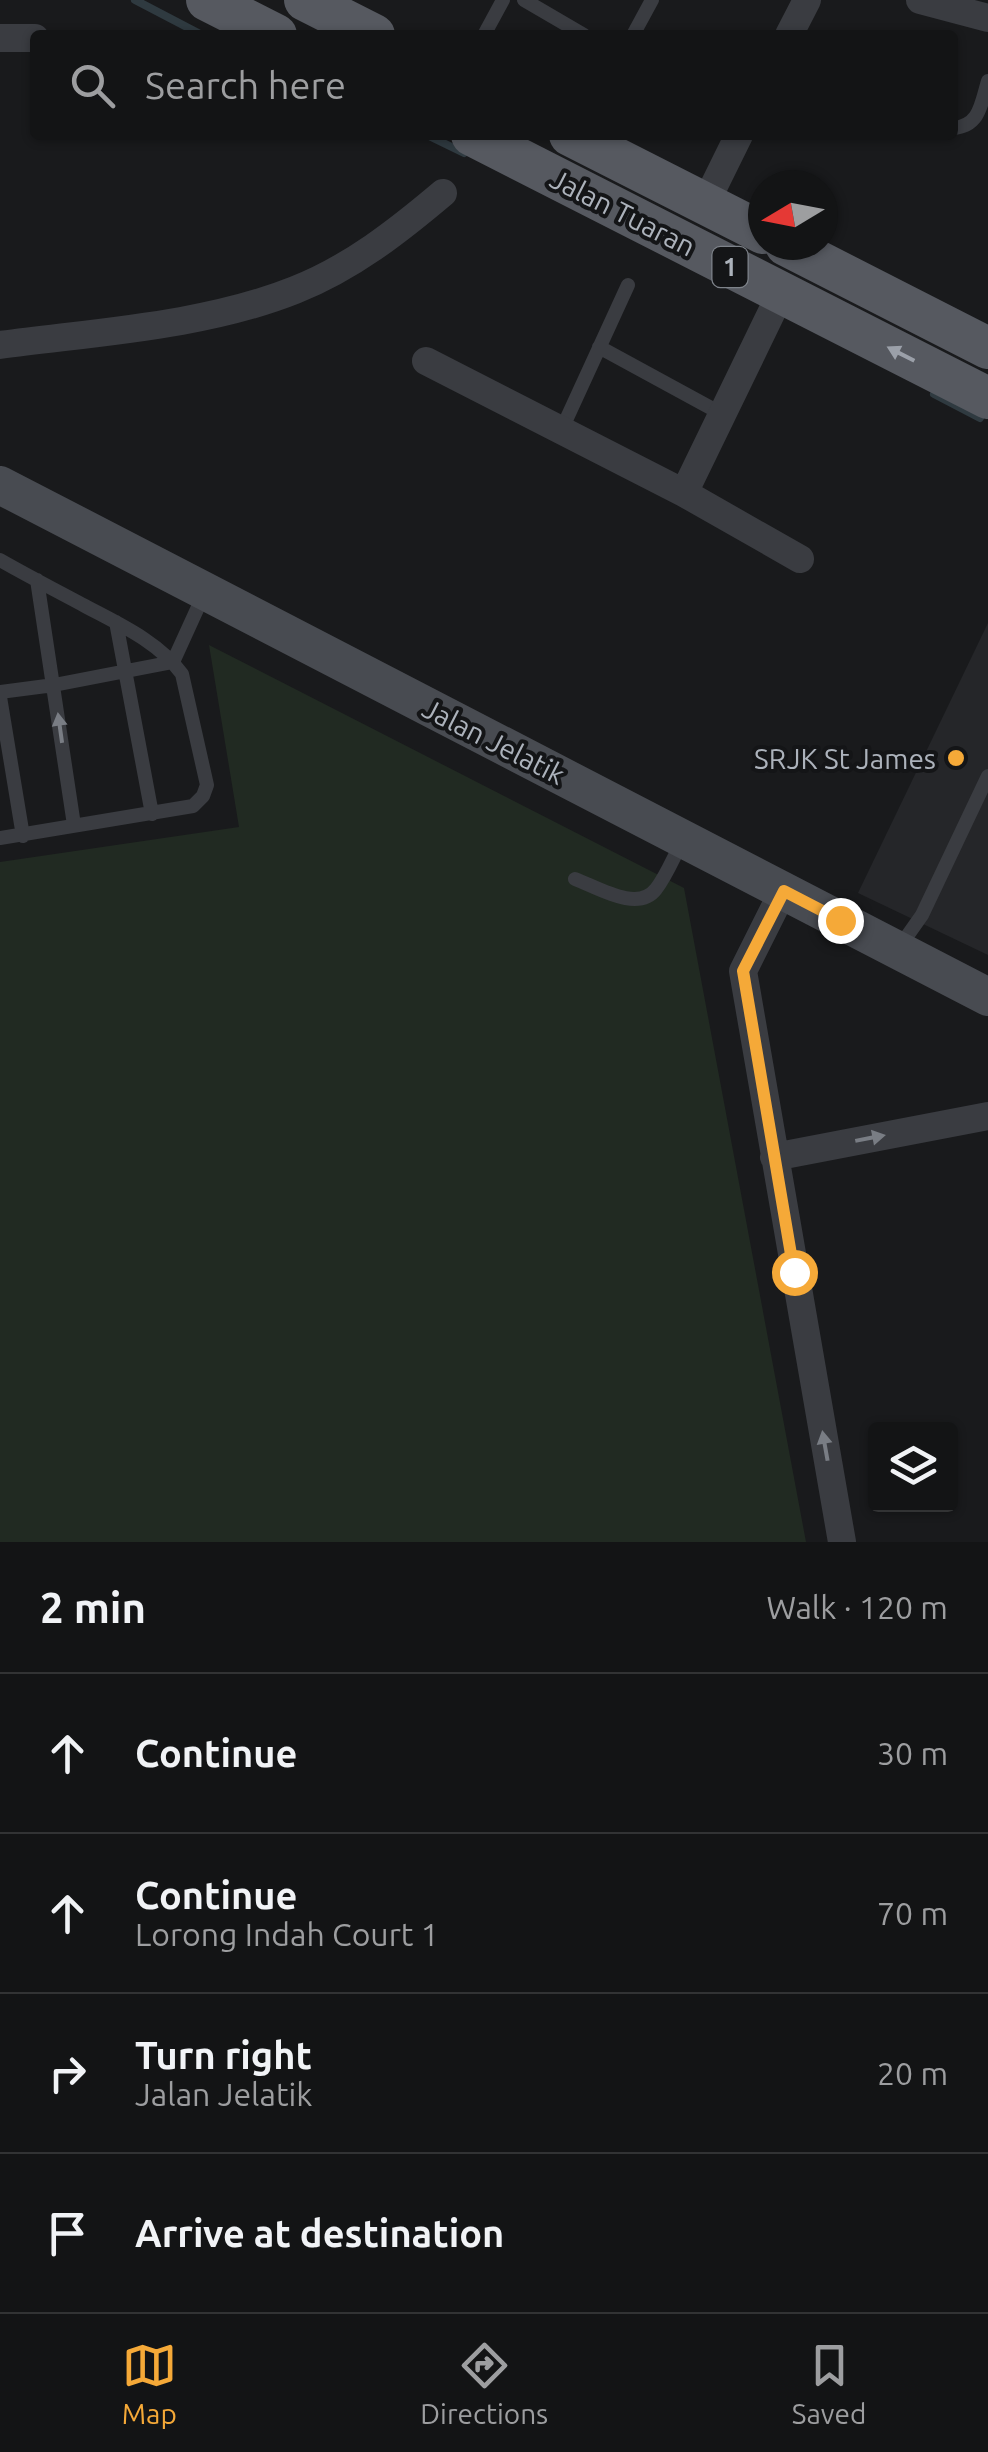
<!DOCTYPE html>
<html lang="en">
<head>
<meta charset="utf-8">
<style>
  :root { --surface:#131415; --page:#202122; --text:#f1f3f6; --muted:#9d9ea0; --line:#323334; --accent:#f5a938 }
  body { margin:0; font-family:Ubuntu,sans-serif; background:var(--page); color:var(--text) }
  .controls { position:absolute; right:30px; bottom:30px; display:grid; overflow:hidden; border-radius:10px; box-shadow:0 2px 8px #0004 }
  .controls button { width:90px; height:90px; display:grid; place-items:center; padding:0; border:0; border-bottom:2px solid var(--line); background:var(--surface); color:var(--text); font:50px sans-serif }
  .compass { position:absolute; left:748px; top:170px; width:90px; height:90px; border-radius:50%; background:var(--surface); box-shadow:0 2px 8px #0004; rotate:260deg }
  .stop { position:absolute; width:30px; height:30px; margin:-22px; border:8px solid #f5a938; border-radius:50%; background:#fff }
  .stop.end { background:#f5a938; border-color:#fff; box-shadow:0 2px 10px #0008 }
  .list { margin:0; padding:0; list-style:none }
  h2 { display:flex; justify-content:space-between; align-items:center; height:130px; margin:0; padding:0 40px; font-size:42px }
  h2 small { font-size:32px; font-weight:400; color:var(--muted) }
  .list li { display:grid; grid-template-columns:65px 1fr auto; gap:30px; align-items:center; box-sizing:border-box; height:160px; padding:0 40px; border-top:2px solid var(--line) }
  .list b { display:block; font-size:38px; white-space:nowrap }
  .list p { margin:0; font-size:32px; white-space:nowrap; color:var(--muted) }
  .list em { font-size:32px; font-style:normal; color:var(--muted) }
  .icon { flex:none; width:55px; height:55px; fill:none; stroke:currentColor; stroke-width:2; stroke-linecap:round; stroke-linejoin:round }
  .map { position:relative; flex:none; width:988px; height:1542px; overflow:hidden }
  .search { position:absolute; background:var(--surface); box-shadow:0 2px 8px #0004; left:30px; right:30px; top:30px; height:110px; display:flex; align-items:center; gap:25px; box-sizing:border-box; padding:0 35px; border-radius:10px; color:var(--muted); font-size:38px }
  .sheet { height:770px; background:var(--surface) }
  nav { display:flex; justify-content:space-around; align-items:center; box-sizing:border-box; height:140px; border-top:2px solid var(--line); background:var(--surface); font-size:28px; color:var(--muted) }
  nav a { display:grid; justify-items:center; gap:5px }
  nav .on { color:var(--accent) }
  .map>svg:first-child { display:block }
  .built { fill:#252629 }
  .green { fill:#212a22 }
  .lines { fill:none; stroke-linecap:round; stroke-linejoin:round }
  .stream { stroke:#2f3a40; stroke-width:8 }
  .lane { stroke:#3a3c41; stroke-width:14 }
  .street { stroke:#3a3c41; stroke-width:28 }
  .secondary { stroke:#484b51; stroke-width:38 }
  .primary { stroke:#565960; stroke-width:42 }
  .oneway { fill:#9ba0a9 }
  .oneway2 { fill:#797d84 }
  .route { stroke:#f5a938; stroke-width:12 }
  .poi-dot { fill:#f5a938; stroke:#141517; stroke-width:4 }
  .labels { text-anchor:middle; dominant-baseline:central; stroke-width:8; stroke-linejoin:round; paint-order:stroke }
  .shield { fill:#141517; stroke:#7e838a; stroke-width:2.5 }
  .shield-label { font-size:25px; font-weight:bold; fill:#acb2bb }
  .street-label { font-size:28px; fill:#acb2bb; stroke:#141517 }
  .poi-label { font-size:28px; fill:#acb2bb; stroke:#141517; text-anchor:end }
</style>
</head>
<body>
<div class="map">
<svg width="988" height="1542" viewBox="0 0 988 1542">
  <rect width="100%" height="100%" fill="#191a1c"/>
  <path class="built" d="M988,623V955L858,893Z"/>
  <path class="green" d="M209,645L684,888L806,1542H0V862L239,827Z"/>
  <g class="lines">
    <path class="stream" d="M135,0L202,35
      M427,135L464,153
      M934,394L980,418"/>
    <path class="lane" d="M524,0L584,35
      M484,35L503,0
      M633,35L652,0
      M953,128C980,126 981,104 988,81
      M599,347L722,414
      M561,431L628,285
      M0,560C28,576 57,591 85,606C119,624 159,642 182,674L207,785L203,796L193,806L0,838
      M37,580L74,825
      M116,622L152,814
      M173,662L204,594
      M0,692L54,685L173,662
      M0,697L23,836
      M575,879C597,887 638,913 656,889C667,875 674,856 683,840
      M898,949L922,915L988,776"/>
    <path class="street" d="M920,0L988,18
      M789,35L807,0
      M0,38H35
      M705,204L739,135
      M0,345C96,332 205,326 295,290C351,268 398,231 443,193
      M426,361L684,493L800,559
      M684,493L781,293
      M783,891L743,971L842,1542
      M774,1157L988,1116"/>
    <path class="secondary" d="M0,485L988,997"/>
    <path class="primary" d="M207,0L276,35
      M305,0L374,35
      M472,135L988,398
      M570,135L763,233
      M786,245L988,348"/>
  </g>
  <defs><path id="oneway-solid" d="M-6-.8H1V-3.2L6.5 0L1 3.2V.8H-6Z" transform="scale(2.5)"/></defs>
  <use class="oneway" href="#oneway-solid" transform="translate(901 354) rotate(-153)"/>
  <g class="oneway2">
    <use href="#oneway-solid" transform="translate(60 728) rotate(-98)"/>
    <use href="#oneway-solid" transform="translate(870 1138) rotate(-11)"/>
    <use href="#oneway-solid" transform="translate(825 1446) rotate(-100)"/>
  </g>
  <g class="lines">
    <path class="route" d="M794,1272L743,971L784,891L840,920"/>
  </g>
  <circle class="poi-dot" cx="956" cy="758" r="10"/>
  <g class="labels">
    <rect class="shield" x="712.5" y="247" width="35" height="40" rx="8"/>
    <g class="shield-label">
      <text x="730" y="267">1</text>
    </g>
    <g class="street-label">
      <text transform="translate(623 212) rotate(27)">Jalan Tuaran</text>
      <text transform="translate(494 741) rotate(27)">Jalan Jelatik</text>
    </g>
    <g class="poi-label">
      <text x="936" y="758">SRJK St James</text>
    </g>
  </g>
</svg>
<div class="controls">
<button><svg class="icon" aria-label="layers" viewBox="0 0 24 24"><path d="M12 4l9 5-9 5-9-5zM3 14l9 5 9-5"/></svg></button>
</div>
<svg class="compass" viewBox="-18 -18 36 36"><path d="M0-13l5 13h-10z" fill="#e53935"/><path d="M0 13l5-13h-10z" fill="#9d9ea0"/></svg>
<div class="stop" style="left:794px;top:1272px"></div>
<div class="stop end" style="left:840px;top:920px"></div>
<div class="search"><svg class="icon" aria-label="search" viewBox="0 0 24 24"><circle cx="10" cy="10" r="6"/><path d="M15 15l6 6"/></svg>Search here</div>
</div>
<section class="sheet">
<h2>2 min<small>Walk · 120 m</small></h2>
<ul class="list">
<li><svg class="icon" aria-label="ahead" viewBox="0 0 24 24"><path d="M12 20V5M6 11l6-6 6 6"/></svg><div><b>Continue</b></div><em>30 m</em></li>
<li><svg class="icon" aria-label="ahead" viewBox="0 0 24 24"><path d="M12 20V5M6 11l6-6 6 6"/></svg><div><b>Continue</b><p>Lorong Indah Court 1</p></div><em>70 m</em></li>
<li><svg class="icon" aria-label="right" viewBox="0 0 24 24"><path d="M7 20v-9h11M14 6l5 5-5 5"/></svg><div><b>Turn right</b><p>Jalan Jelatik</p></div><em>20 m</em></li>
<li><svg class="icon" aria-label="arrive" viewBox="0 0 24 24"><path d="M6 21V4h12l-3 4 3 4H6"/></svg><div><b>Arrive at destination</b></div></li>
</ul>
</section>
<nav>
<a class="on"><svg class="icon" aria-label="map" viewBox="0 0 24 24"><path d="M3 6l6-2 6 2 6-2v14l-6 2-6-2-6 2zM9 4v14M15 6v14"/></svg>Map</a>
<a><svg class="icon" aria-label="directions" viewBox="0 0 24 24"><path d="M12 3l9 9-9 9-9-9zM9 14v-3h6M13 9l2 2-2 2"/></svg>Directions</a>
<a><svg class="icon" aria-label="saved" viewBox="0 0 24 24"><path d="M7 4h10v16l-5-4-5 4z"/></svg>Saved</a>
</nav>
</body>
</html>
